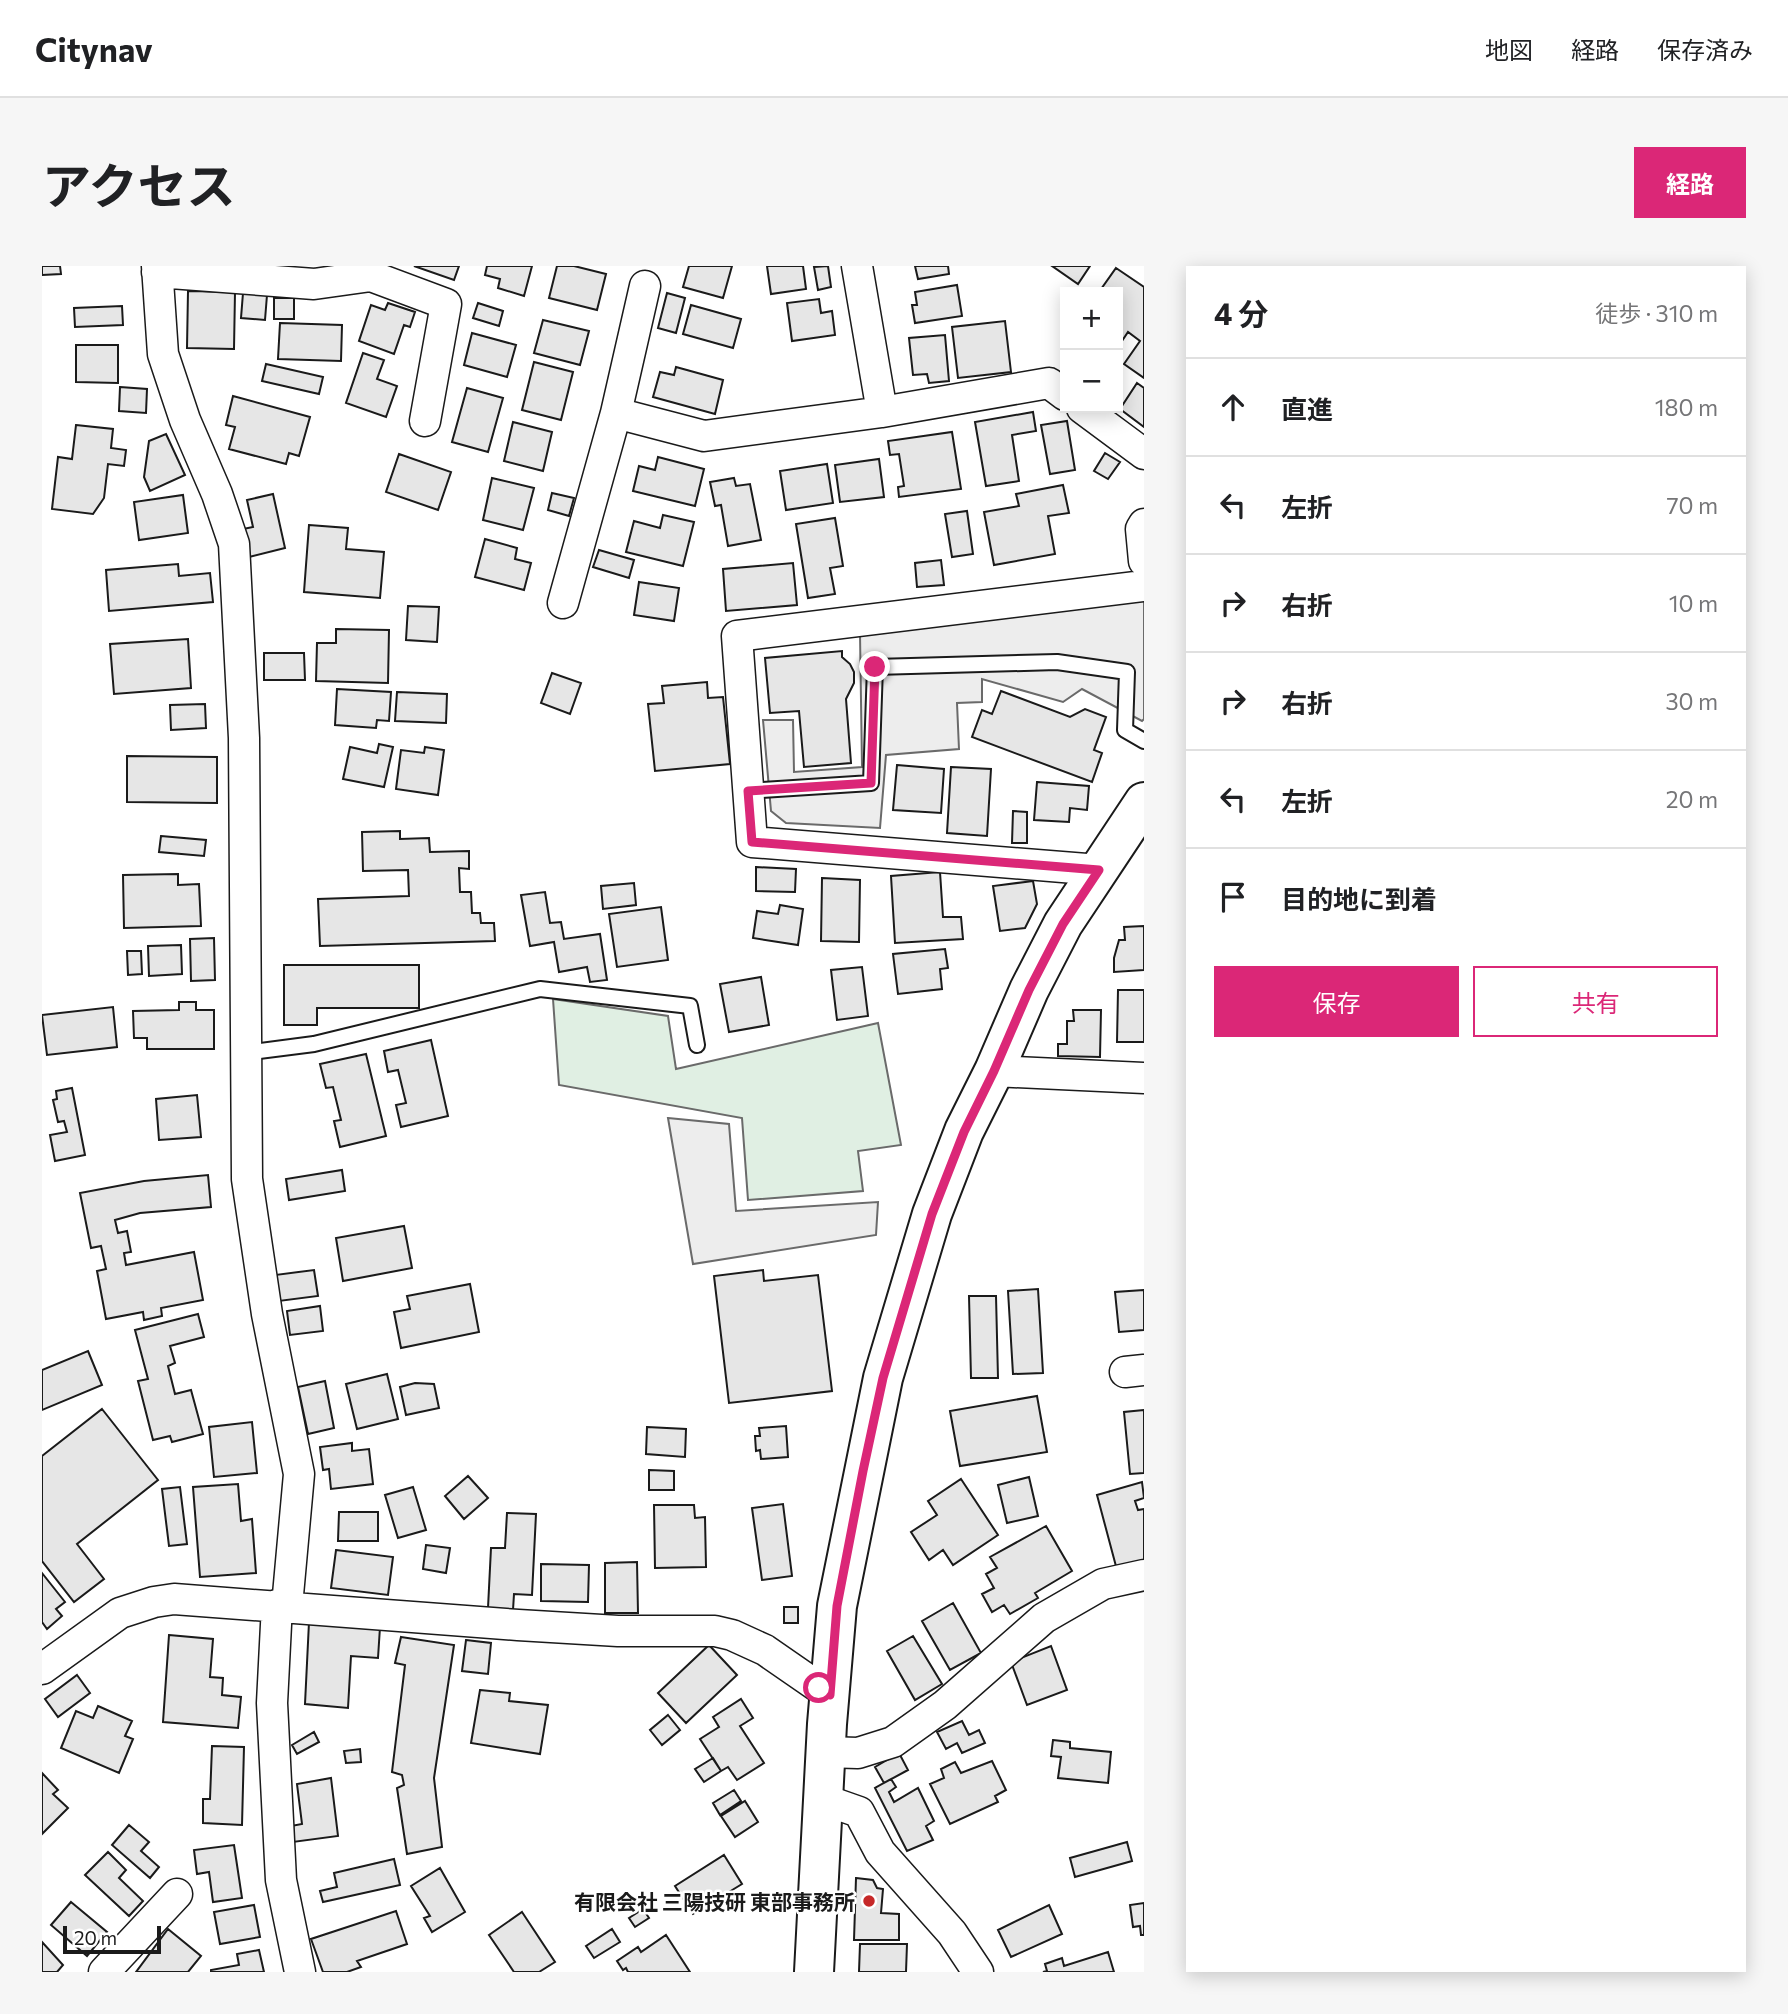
<!DOCTYPE html>
<html lang="ja">
<head>
<meta charset="utf-8">
<style>
  :root { --surface:#fff; --page:#f6f6f6; --text:#202124; --muted:#757577; --line:#e0e0e0; --accent:#db2777 }
  body { margin:0; font-family:Commissioner,"Noto Sans JP",sans-serif; background:var(--page); color:var(--text) }
  .controls { position:absolute; right:21px; top:21px; display:grid; overflow:hidden; border-radius:0px; box-shadow:0 4px 18px #0003 }
  .controls button { width:63px; height:63px; display:grid; place-items:center; padding:0; border:0; border-bottom:2px solid var(--line); background:var(--surface); color:var(--text); font:35px sans-serif }
  .scale { position:absolute; left:21px; bottom:18px; width:98px; box-sizing:border-box; padding-left:7px; border:4px solid #1a1a1a; border-top:0; font-size:19px; line-height:24px; white-space:nowrap; color:#1a1a1a; -webkit-text-stroke:5px #fff; paint-order:stroke }
  .stop { position:absolute; width:21px; height:21px; margin:-16px; border:5px solid #db2777; border-radius:50%; background:#fff }
  .stop.end { background:#db2777; border-color:#fff; box-shadow:0 2px 7px #0008 }
  .list { margin:0; padding:0; list-style:none }
  h2 { display:flex; justify-content:space-between; align-items:center; height:91px; margin:0; padding:0 28px; font-size:30px }
  h2 small { font-size:23px; font-weight:400; color:var(--muted) }
  .list li { display:grid; grid-template-columns:46px 1fr auto; gap:21px; align-items:center; box-sizing:border-box; height:98px; padding:0 28px; border-top:2px solid var(--line) }
  .list b { display:block; font-size:26px; white-space:nowrap }
  .list em { font-size:23px; font-style:normal; color:var(--muted) }
  .actions { display:flex; gap:14px; padding:21px 28px }
  .actions a { flex:1; padding:16px 0; border:2px solid var(--accent); border-radius:0px; text-align:center; font-size:24px; color:var(--accent) }
  .actions .main { background:var(--accent); color:#fff }
  .icon { flex:none; width:38px; height:38px; fill:none; stroke:currentColor; stroke-width:2; stroke-linecap:round; stroke-linejoin:round }
  .map { position:relative; flex:none; width:1102px; height:1706px; overflow:hidden; border-radius:0px }
  header { display:flex; align-items:center; gap:42px; box-sizing:border-box; height:98px; padding:0 35px; background:var(--surface); border-bottom:2px solid var(--line) }
  header strong { font-size:33px }
  nav { display:flex; gap:38px; margin-inline-start:auto; font-size:24px }
  .intro { display:flex; align-items:center; justify-content:space-between; box-sizing:border-box; height:168px; padding:0 42px }
  h1 { margin:0; font-size:49px }
  .button { padding:18px 32px; border-radius:0px; background:var(--accent); color:#fff; font-size:24px; font-weight:700 }
  main { display:flex; gap:42px; padding:0 42px }
  aside { flex:1; background:var(--surface); border-radius:0px; box-shadow:0 4px 18px #0003 }
  .map>svg:first-child { display:block }
  .green { fill:#e0efe3; stroke:#6a6a6a; stroke-width:2 }
  .parking { fill:#ededed; stroke:#6a6a6a; stroke-width:2 }
  .building { fill:#e6e6e6; stroke:#1a1a1a; stroke-width:2 }
  .lines { fill:none; stroke-linecap:round; stroke-linejoin:round }
  .lane-casing { stroke:#1a1a1a; stroke-width:18 }
  .street-casing { stroke:#1a1a1a; stroke-width:33 }
  .secondary-casing { stroke:#1a1a1a; stroke-width:42 }
  .lane { stroke:#fff; stroke-width:14 }
  .street { stroke:#fff; stroke-width:30 }
  .secondary { stroke:#fff; stroke-width:38 }
  .route { stroke:#db2777; stroke-width:9 }
  .poi-dot { fill:#c62828; stroke:#fff; stroke-width:2.5 }
  .labels { text-anchor:middle; dominant-baseline:central; stroke-width:5; stroke-linejoin:round; paint-order:stroke }
  .poi-label { font-size:21px; font-weight:bold; fill:#1a1a1a; stroke:#fff; text-anchor:end }
</style>
</head>
<body>
<header>
<strong>Citynav</strong>
<nav><a>地図</a><a>経路</a><a>保存済み</a></nav>
</header>
<div class="intro"><h1>アクセス</h1><a class="button">経路</a></div>
<main>
<div class="map">
<svg width="1102" height="1706" viewBox="0 0 1102 1706">
  <rect width="100%" height="100%" fill="#fff"/>
  <path class="green" d="M511,733L626,750L634,803L836,757L859,879L816,885L821,925L706,934L700,852L517,819Z"/>
  <path class="parking" d="M1102,332V453L1100,455L1040,423L1021,436L940,413V436L915,437L917,483L844,489L838,562L744,557L729,545L721,454H751L752,506L820,501L818,368Z
    M626,852L687,858L694,945L836,936L834,969L651,998Z"/>
  <path class="building" d="M0,0H18L19,8L0,9Z
    M372,0H417L412,14Z
    M445,0H490L482,30L456,22L458,13L443,9Z
    M515,0H532L564,8L555,44L507,32Z
    M647,0H690L681,32L641,21Z
    M725,0H761L764,23L729,28Z
    M786,0L789,21L776,24L772,1Z
    M873,0H906L907,8L876,13Z
    M1010,0H1048L1036,18Z
    M1074,2L1102,21V112L1082,98L1098,75L1086,66L1076,81V26H1057Z
    M915,19L920,50L873,57L870,39H875L873,26Z
    M146,25L193,26L192,83L145,82Z
    M201,27L225,29L223,54L199,52Z
    M625,27L643,32L634,67L616,62Z
    M232,32H252V53H232Z
    M777,33L779,47L790,45L793,69L750,75L745,37Z
    M346,37L373,46L368,61L362,59L352,88L317,75L329,39L343,44Z
    M436,37L461,45L457,60L431,52Z
    M649,39L699,53L691,82L641,68Z
    M80,40L81,59L33,61L32,42Z
    M501,54L547,65L538,99L492,87Z
    M963,55L969,106L916,112L910,61Z
    M238,57L300,59L299,95L236,93Z
    M430,67L474,79L465,111L422,99Z
    M903,69L907,115L887,117L885,108L871,109L867,72Z
    M34,79H76V117L34,116Z
    M321,87L342,94L335,113L355,120L344,151L304,137Z
    M492,96L531,106L519,154L480,144Z
    M224,98L281,111L277,128L220,115Z
    M634,101L681,114L673,148L611,131L618,106L632,109Z
    M1095,117L1102,122V161L1078,143Z
    M78,121L105,123L104,147L77,145Z
    M425,122L461,132L446,186L410,176Z
    M191,130L268,151L257,190L247,187L244,198L187,183L193,161L184,159Z
    M991,146L994,165L970,169L977,215L944,220L933,156Z
    M1025,155L1033,204L1008,208L999,159Z
    M471,156L510,166L501,205L462,195Z
    M34,159L71,163L69,182L84,184L82,200L66,198L62,232L51,248L10,243L16,191L30,193Z
    M910,166L919,223L857,231L856,221L862,220L857,188L848,189L846,175Z
    M124,168L143,209L108,225L102,211L107,175Z
    M1063,187L1078,196L1066,213L1052,205Z
    M357,188L409,206L396,244L344,226Z
    M616,191L662,203L653,240L591,225L597,200L613,204Z
    M837,193L842,231L798,236L793,199Z
    M785,198L791,237L744,244L738,205Z
    M450,212L492,222L481,264L441,254Z
    M692,212L694,220L708,218L719,274L686,280L679,239L673,240L668,216Z
    M1021,219L1027,247L1006,250L1013,288L952,299L942,246L977,240L974,228Z
    M510,227L532,232L527,250L506,244Z
    M231,228L243,282L207,291L201,263L211,261L205,234Z
    M141,229L146,267L97,274L92,236Z
    M925,245L931,288L910,291L903,248Z
    M621,249L652,256L641,300L584,286L592,255L618,262Z
    M793,252L801,300L788,302L793,328L766,332L754,258Z
    M267,259L306,262L304,283L342,286L338,332L262,326Z
    M443,273L475,282L473,293L489,297L482,324L433,311Z
    M557,284L592,294L587,312L551,301Z
    M899,294L902,319L875,321L873,297Z
    M751,297L755,339L684,345L681,303Z
    M136,298L137,310L168,307L171,336L67,345L64,304Z
    M597,316L637,322L632,355L592,349Z
    M366,340L397,341L395,376L364,374Z
    M294,363L347,364L346,417L274,415L275,377H294Z
    M146,373L149,422L72,428L68,378Z
    M800,385V391L808,398L812,406V417L804,433L809,497L762,501L757,445L728,447L723,392Z
    M222,387H262L263,414H222Z
    M510,407L539,417L528,448L499,437Z
    M665,416L666,432L681,431L688,498L613,505L606,438L622,437L620,420Z
    M295,423L349,426L347,455L335,454L334,462L293,459Z
    M959,425L1028,451L1043,443L1064,451L1052,484L1060,487L1050,516L930,471L940,444L950,448Z
    M355,426L405,428L404,457L353,455Z
    M163,438L164,462L129,464L128,439Z
    M337,478L351,481L342,521L301,513L308,481L335,487Z
    M383,481L402,484L396,529L354,523L359,484L382,487Z
    M85,490L175,491V537L85,536Z
    M855,499L902,503L899,547L851,544Z
    M909,501L949,503L945,570L905,567Z
    M995,516L1047,520L1045,544L1028,542L1027,556L992,554Z
    M971,545L985,546V577H970Z
    M358,565V573L387,572L388,586L427,585V603L417,602L418,626H429L430,647H438L439,657H452L453,675L278,680L276,633L367,630L366,604L321,605L320,566Z
    M119,570L164,574L162,590L117,586Z
    M714,601L754,603L753,626L714,625Z
    M898,606L901,651H919L921,673L853,677L849,610Z
    M136,608V619L157,618L159,660L82,662L81,609Z
    M780,612L818,614L817,676L779,675Z
    M991,615L995,638L983,662L958,665L951,620Z
    M592,617L594,639L561,643L559,620Z
    M503,626L508,657L519,656L522,673L558,668L565,714L548,716L545,701L517,706L512,676L488,680L479,629Z
    M738,639L761,643L756,679L711,672L715,645L736,648Z
    M619,641L626,694L575,701L567,648Z
    M1102,660V704L1072,706V692L1077,674H1083L1082,661Z
    M172,672L173,714L149,715L148,673Z
    M139,679L140,708L107,710L106,680Z
    M903,683L906,702L898,703L900,723L856,728L851,688Z
    M85,685H99L100,708L86,709Z
    M242,699H377V742H275V759H242Z
    M820,701L826,750L795,754L789,704Z
    M719,711L727,759L687,766L678,718Z
    M1076,724H1102V776H1075Z
    M137,736H154V744H172V783H105V772H92L91,745L137,744Z
    M71,741L75,781L5,789L0,749Z
    M1031,744H1059L1058,791L1016,790V778H1025V755H1032Z
    M389,774L406,850L359,861L354,839L364,837L356,804L346,806L342,785Z
    M324,788L344,870L298,881L292,855L299,854L291,821L284,822L278,798Z
    M30,822L43,889L13,895L8,869L25,866L22,855L16,856L11,834L15,833L14,825Z
    M155,829L159,871L117,874L114,833Z
    M300,904L303,925L247,934L244,913Z
    M166,909L169,941L98,947L73,954L76,967L85,965L89,986L82,987L84,999L152,986L161,1034L119,1042L120,1050L102,1054L101,1046L64,1053L55,1005L64,1003L59,980L49,982L38,927L102,915Z
    M362,960L370,1002L301,1015L294,972Z
    M272,1004L276,1030L237,1035L233,1009Z
    M721,1004L722,1015L776,1009L790,1125L687,1137L672,1010Z
    M428,1018L437,1066L359,1082L352,1046L368,1043L365,1030Z
    M996,1023L1001,1107L971,1108L966,1025Z
    M1102,1024V1064L1077,1066L1073,1026Z
    M927,1030H954L956,1112H929Z
    M278,1040L281,1065L248,1069L245,1045Z
    M156,1048L162,1071L128,1080L133,1097L126,1100L133,1128L149,1124L161,1168L130,1176L128,1170L111,1174L96,1115L106,1113L93,1064Z
    M46,1085L60,1119L0,1144V1104Z
    M345,1108L356,1153L315,1163L304,1118Z
    M283,1115L292,1162L266,1168L256,1121Z
    M373,1117L392,1118L397,1142L364,1149L358,1121Z
    M995,1130L1005,1186L918,1200L908,1145Z
    M60,1143L116,1214L35,1278L62,1313L32,1336L0,1295V1190Z
    M1102,1144V1207L1088,1208L1082,1146Z
    M210,1156L215,1207L172,1211L167,1161Z
    M744,1160L746,1191L719,1193L718,1184L714,1185L713,1170H718L717,1162Z
    M605,1161L644,1163L643,1191L604,1188Z
    M310,1177V1185L327,1183L331,1218L289,1223L287,1203L281,1204L278,1181Z
    M607,1204L632,1205V1224H607Z
    M426,1210L446,1232L422,1253L403,1230Z
    M987,1211L996,1250L965,1257L956,1219Z
    M919,1213L956,1269L911,1299L901,1284L887,1294L869,1266L895,1249L886,1235Z
    M1100,1216L1102,1232L1093,1235L1096,1244L1102,1243V1297L1075,1304L1055,1229Z
    M196,1218L199,1255L210,1253L214,1307L158,1311L151,1221Z
    M138,1221L145,1278L127,1280L120,1223Z
    M371,1221L384,1264L356,1272L343,1229Z
    M741,1238L750,1310L720,1314L710,1242Z
    M612,1239H652L653,1252L663,1251L664,1301L613,1302Z
    M297,1246H336V1275H296Z
    M465,1247L494,1248L490,1329L472,1328L471,1344L446,1342L449,1282H463Z
    M1004,1260L1030,1305L993,1327L996,1332L968,1348L962,1339L950,1346L940,1328L952,1322L944,1308L955,1302L948,1291Z
    M384,1279L408,1282L404,1307L381,1303Z
    M294,1284L351,1291L346,1329L289,1322Z
    M595,1296L596,1347H563V1297Z
    M499,1298L547,1299L546,1336L499,1335Z
    M0,1307L23,1336L14,1343L20,1350L5,1363L0,1356Z
    M911,1337L939,1387L908,1404L880,1355Z
    M742,1341H756V1357H742Z
    M267,1356L338,1361L336,1392L309,1390L306,1442L263,1438Z
    M127,1369L171,1373L168,1411L181,1412L180,1429L199,1431L196,1462L121,1456Z
    M871,1370L900,1418L873,1434L845,1385Z
    M359,1371L412,1379L392,1512L400,1581L365,1588L355,1522L362,1519L360,1509L350,1506L363,1399L353,1397Z
    M424,1374L449,1377L446,1408L420,1405Z
    M667,1379L695,1409L644,1457L616,1427Z
    M1009,1380L1025,1424L985,1439L969,1396Z
    M35,1409L48,1427L16,1451L3,1433Z
    M438,1424L468,1427L467,1435L506,1439L498,1488L429,1477Z
    M699,1433L711,1452L698,1460L722,1497L695,1514L686,1501L679,1505L658,1473L677,1461L671,1451Z
    M56,1440L90,1455L83,1470L91,1473L77,1507L19,1482L34,1445L51,1452Z
    M626,1449L638,1464L620,1479L608,1464Z
    M920,1455L927,1469L937,1464L943,1477L920,1487L915,1477L904,1483L895,1466Z
    M272,1466L277,1476L255,1488L250,1479Z
    M1011,1474L1028,1476V1482L1069,1486L1066,1517L1016,1512L1019,1491L1009,1490Z
    M170,1480L202,1481L200,1559L161,1557V1533H168Z
    M318,1483L319,1496L304,1497L302,1485Z
    M857,1487L866,1504L842,1517L833,1501Z
    M671,1492L679,1505L662,1516L653,1503Z
    M950,1495L964,1524L953,1530L956,1536L908,1558L888,1518L902,1512L899,1503L913,1496L919,1507Z
    M0,1507L16,1524L11,1528L26,1542L0,1568Z
    M289,1512L296,1570L251,1576L249,1560L260,1558L255,1518Z
    M849,1513L854,1521L847,1526L852,1536L876,1522L892,1555L884,1560L891,1574L865,1585L833,1522Z
    M692,1524L699,1535L678,1549L671,1537Z
    M703,1535L716,1556L693,1571L679,1550Z
    M87,1559L107,1576L99,1585L117,1601L108,1612L70,1579Z
    M1085,1576L1090,1595L1033,1611L1028,1592Z
    M192,1579L200,1632L171,1636L167,1606L155,1608L152,1584Z
    M66,1586L84,1604L77,1612L101,1635L87,1650L43,1609Z
    M682,1589L700,1618L651,1648L633,1620Z
    M352,1593L358,1619L281,1636L278,1625L295,1621L292,1607Z
    M398,1602L423,1646L390,1666L382,1652L388,1650L369,1620Z
    M814,1612L831,1614L835,1622L841,1623L839,1647L857,1648V1674H812Z
    M29,1636L65,1666L45,1690L9,1659Z
    M1102,1637V1669H1099L1098,1660L1091,1661L1088,1639Z
    M212,1639L218,1671L178,1678L172,1646Z
    M1007,1639L1020,1668L969,1691L956,1664Z
    M601,1643L607,1652L593,1661L587,1652Z
    M354,1645L365,1678L315,1695L319,1701L305,1706H281L269,1673Z
    M480,1646L513,1696L497,1706H472L447,1669Z
    M126,1663L159,1690L146,1706H94Z
    M570,1663L578,1676L552,1692L544,1680Z
    M624,1669L648,1706H586L584,1702L581,1704L575,1695L596,1681L599,1686Z
    M0,1676L21,1699L15,1706H0Z
    M818,1678H865L864,1706H817Z
    M217,1684L222,1706H169V1704L197,1699L195,1688Z
    M1066,1686L1072,1706H1001L1005,1705L1003,1698L1020,1692L1022,1700Z"/>
  <g class="lines">
    <defs>
      <path id="lane" d="M706,525L829,517L833,401L1015,396L1085,406L1083,464L1102,475
        M202,787L272,778L498,723L648,740L655,779"/>
      <path id="street" d="M115,0L121,88L143,154L175,228L192,278L202,472L205,913L225,1048L257,1208L245,1340
        M815,0L840,146
        M115,6L272,18L329,10L404,38L383,155
        M1040,142L1102,188
        M574,147L662,170L840,146L1007,117L1023,129
        M1102,258L1099,263L1102,295
        M521,337L574,147L603,20
        M1057,604L710,576L695,370L1102,320
        M952,805L1102,812
        M1083,1106L1102,1104
        M235,1339L230,1437L239,1614L258,1706
        M0,1403L78,1347L112,1336L132,1333L476,1359L576,1365H673L690,1369L723,1384L788,1429
        M783,1486L816,1487L851,1476L903,1439L1002,1352L1061,1318L1102,1309
        M780,1533L817,1546L838,1586L910,1667L936,1706
        M62,1706L135,1628"/>
      <path id="secondary" d="M772,1706L785,1458L795,1340L841,1112L890,948L922,865L952,805L987,724L1021,658L1102,536"/>
    </defs>
    <use href="#lane" class="lane-casing"/>
    <use href="#street" class="street-casing"/>
    <use href="#secondary" class="secondary-casing"/>
    <use href="#lane" class="lane"/>
    <use href="#street" class="street"/>
    <use href="#secondary" class="secondary"/>
  </g>
  <g class="lines">
    <path class="route" d="M777,1422L788,1429L795,1340L821,1205L841,1112L890,948L922,866L952,805L987,724L1021,658L1057,604L710,576L706,525L829,517L833,401"/>
  </g>
  <circle class="poi-dot" cx="827" cy="1635" r="7"/>
  <g class="labels">
    <g class="poi-label">
      <text x="813" y="1635">有限会社 三陽技研 東部事務所</text>
    </g>
  </g>
</svg>
<div class="controls">
<button>+</button>
<button>−</button>
</div>
<div class="scale">20 m</div>
<div class="stop" style="left:777px;top:1422px"></div>
<div class="stop end" style="left:833px;top:401px"></div>
</div>
<aside>
<h2>4 分<small>徒歩 · 310 m</small></h2>
<ul class="list">
<li><svg class="icon" aria-label="ahead" viewBox="0 0 24 24"><path d="M12 20V5M6 11l6-6 6 6"/></svg><div><b>直進</b></div><em>180 m</em></li>
<li><svg class="icon" aria-label="left" viewBox="0 0 24 24"><path d="M17 20v-9H6M10 6l-5 5 5 5"/></svg><div><b>左折</b></div><em>70 m</em></li>
<li><svg class="icon" aria-label="right" viewBox="0 0 24 24"><path d="M7 20v-9h11M14 6l5 5-5 5"/></svg><div><b>右折</b></div><em>10 m</em></li>
<li><svg class="icon" aria-label="right" viewBox="0 0 24 24"><path d="M7 20v-9h11M14 6l5 5-5 5"/></svg><div><b>右折</b></div><em>30 m</em></li>
<li><svg class="icon" aria-label="left" viewBox="0 0 24 24"><path d="M17 20v-9H6M10 6l-5 5 5 5"/></svg><div><b>左折</b></div><em>20 m</em></li>
<li><svg class="icon" aria-label="arrive" viewBox="0 0 24 24"><path d="M6 21V4h12l-3 4 3 4H6"/></svg><div><b>目的地に到着</b></div></li>
</ul>
<div class="actions"><a class="main">保存</a><a>共有</a></div>
</aside>
</main>
</body>
</html>
